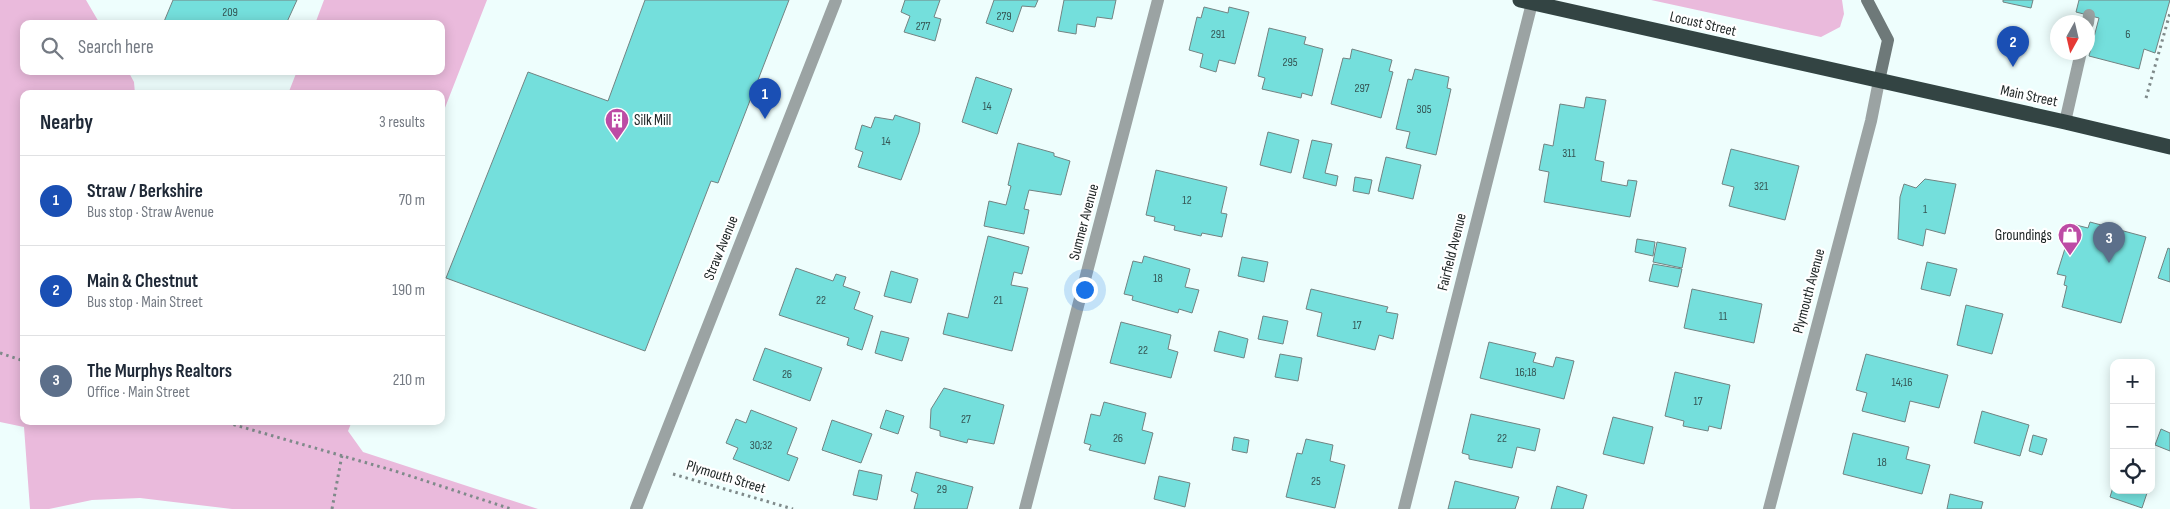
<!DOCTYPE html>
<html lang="en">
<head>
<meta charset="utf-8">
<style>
  :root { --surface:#fff; --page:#f2f2f3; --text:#1f2937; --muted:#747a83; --line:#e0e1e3; --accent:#bd4ba5 }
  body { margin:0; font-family:"Sofia Sans Condensed",sans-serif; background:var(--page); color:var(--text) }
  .controls { position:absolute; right:15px; bottom:15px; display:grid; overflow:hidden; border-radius:10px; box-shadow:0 2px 12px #0003 }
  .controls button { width:45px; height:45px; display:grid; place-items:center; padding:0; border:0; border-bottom:1px solid var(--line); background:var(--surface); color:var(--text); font:25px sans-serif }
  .compass { position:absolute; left:2050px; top:15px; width:45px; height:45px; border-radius:50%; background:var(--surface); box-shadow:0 2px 12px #0003; rotate:188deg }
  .you { position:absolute; left:1084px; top:289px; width:18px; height:18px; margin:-12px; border:4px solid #fff; border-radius:50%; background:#1a73e8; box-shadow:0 0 0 8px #1a73e833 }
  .badge { display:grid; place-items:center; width:32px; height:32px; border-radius:50%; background:var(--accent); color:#fff; font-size:16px; font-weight:700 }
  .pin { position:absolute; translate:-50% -41px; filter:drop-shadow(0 1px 2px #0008) }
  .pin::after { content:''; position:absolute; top:26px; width:18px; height:15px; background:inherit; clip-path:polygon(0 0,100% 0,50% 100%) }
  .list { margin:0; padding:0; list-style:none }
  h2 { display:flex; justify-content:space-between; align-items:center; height:65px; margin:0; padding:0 20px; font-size:21px }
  h2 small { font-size:16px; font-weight:400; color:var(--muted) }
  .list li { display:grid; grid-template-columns:32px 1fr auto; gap:15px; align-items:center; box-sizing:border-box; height:90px; padding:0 20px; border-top:1px solid var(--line) }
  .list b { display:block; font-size:19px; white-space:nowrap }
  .list p { margin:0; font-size:16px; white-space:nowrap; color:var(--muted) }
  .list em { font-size:16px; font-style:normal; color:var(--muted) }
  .icon { flex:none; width:28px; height:28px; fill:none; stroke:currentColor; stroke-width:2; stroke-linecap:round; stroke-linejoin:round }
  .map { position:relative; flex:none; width:2170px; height:509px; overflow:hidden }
  .search { position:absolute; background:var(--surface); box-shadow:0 2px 12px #0003; left:20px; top:20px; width:425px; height:55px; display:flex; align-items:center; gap:12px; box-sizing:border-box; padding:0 18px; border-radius:10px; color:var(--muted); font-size:19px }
  .panel { position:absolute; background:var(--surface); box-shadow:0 2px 12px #0003; left:20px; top:90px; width:425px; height:335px; border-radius:10px }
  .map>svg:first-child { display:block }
  .green { fill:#eabadc }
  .building { fill:#74dfdc; stroke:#728382 }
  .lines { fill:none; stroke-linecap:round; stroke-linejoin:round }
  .path { stroke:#7f8a8a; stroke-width:3; stroke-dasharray:2.5 4; stroke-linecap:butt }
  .lane { stroke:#9ba3a3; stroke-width:12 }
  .street { stroke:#9ba3a3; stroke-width:12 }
  .secondary { stroke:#6e7979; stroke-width:12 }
  .highway { stroke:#334443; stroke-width:15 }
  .labels { text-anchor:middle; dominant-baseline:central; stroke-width:4.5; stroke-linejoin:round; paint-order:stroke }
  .number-label { font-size:12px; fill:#355554 }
  .street-label { font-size:15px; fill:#202727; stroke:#fff }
  .poi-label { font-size:15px; fill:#202727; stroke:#fff; text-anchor:start }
</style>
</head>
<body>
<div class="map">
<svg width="2170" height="509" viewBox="0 0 2170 509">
  <rect width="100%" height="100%" fill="#eefefd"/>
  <path class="green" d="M0,0H86L100,24H24V71H128L134,82L135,94H24V421H352L348,431L363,452L538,509H232L140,498L92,500L49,509H30L24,427L0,422Z
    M324,0H487L441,118V94H288L297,71H441V24H315Z
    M1651,0H1842L1844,14L1840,27L1821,37Z"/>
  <path class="building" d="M173,0H297L286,24H163Z
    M645,0H789L718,183L711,181L645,351L446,278L528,72L608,101Z
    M905,0H940L934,17L941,19L935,41L904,32L910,16L901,12Z
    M994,0H1038L1035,7L1022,6L1013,32L986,23Z
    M1064,0H1116L1112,19L1097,17L1095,27L1077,24L1076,34L1058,31Z
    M2003,0H2033L2031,8L2003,2Z
    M2079,0H2170L2155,53L2144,49L2139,69L2089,56L2099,18L2076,12Z
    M1204,7L1228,13L1229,7L1249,12L1235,64L1219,60L1216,72L1200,67L1203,54L1189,50L1197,17L1201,18Z
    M1269,28L1306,37L1304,44L1323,49L1312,96L1302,93L1301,98L1262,89L1265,78L1258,76Z
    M1352,49L1392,60L1389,71L1393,72L1381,118L1331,104L1343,58L1350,59Z
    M1415,69L1449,77L1447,88L1451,89L1436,155L1406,148L1410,132L1396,129L1408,79L1412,80Z
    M976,77L1012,89L997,134L962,122Z
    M1586,97L1606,100L1595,160L1604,162L1601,181L1627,186L1628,180L1637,181L1630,217L1544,202L1549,172L1539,170L1544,144L1553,146L1560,104L1584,108Z
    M895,115L920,123L919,132L901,180L858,167L863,152L855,149L862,125L871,128L875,117L893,120Z
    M1268,132L1299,140L1291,173L1260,165Z
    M1312,140L1332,144L1325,173L1338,176L1336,186L1303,178Z
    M1018,143L1054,153V156L1070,161L1061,195L1029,190L1024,209L1029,210L1024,234L984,226L989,201L1006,205L1011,186L1008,185Z
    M1731,149L1799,166L1785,220L1729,206L1734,187L1722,184Z
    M1386,157L1421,165L1413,199L1378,191Z
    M1156,170L1227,187L1221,213L1227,214L1222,237L1202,233L1201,236L1174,230L1175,226L1154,221L1155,217L1146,215Z
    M1355,177L1372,180L1369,194L1353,191Z
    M1925,179L1956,184L1945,234L1926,229L1923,246L1898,239L1900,197L1904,184L1916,188Z
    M2090,222L2146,237L2121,323L2062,307L2067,286L2064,285L2066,276L2057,274L2067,242L2071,243L2076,225L2088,228Z
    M988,236L1029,247L1022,274L1014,272L1011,285L1028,288L1012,351L943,334L948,313L968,318Z
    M1637,239L1655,242L1653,256L1635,252Z
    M1657,242L1686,248L1682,268L1653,262Z
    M2168,248L2170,249V282L2158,278Z
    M1144,256L1190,269L1185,287L1199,290L1192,313L1179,309L1178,313L1132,300L1133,296L1124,294L1133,261L1142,263Z
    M1242,257L1268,262L1264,282L1238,276Z
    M1927,262L1957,269L1950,296L1921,289Z
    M1653,264L1682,269L1678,287L1649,281Z
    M796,268L833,281L836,274L846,277L843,286L860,292L854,309L873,316L862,350L847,345L849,338L779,315Z
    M891,271L918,279L911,303L884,296Z
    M1311,289L1388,307L1386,312L1398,314L1393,339L1379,335L1375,350L1317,336L1322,313L1306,309Z
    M1692,289L1762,304L1754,343L1684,328Z
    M1966,305L2003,314L1992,354L1957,345Z
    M1263,316L1288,321L1283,344L1258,339Z
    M1121,322L1171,335L1168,349L1178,352L1171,378L1110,363Z
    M881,331L909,338L902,361L875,353Z
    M1219,331L1248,339L1244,358L1214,351Z
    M1489,342L1536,353L1533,362L1553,367L1556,357L1574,361L1564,399L1480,378Z
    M765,348L822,368L810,401L753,380Z
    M1280,354L1302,358L1298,381L1275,377Z
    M1866,354L1948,375L1939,408L1910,401L1905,422L1862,411L1867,393L1856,390Z
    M1675,372L1730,385L1721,429L1709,426L1708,431L1683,426L1684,421L1665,416Z
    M944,388L1004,405L994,444L968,439L967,443L940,436V431L930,428L931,409Z
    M1104,402L1146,413L1142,430L1153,433L1145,464L1089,450L1091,445L1084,443L1091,414L1100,416Z
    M751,410L797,428L787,454L798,458L789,481L733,459L738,448L726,443L736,419L746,423Z
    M886,410L904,416L898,434L880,428Z
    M1982,411L2029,425L2020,456L1974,443Z
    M1471,414L1540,429L1535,451L1517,447L1512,468L1469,459V455L1462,453Z
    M1613,417L1653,427L1644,464L1603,454Z
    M832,420L872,434L861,463L822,450Z
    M2161,429L2170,433V451L2155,445Z
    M1853,433L1909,447L1906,459L1930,465L1922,494L1843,474Z
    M2033,435L2047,439L2042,455L2029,451Z
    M1234,437L1249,440L1247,453L1232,450Z
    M1306,439L1333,445L1330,461L1345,465L1335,508L1286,497L1297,453L1302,454Z
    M859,470L882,475L877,500L853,495Z
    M916,472L973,487L967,509H914L918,494L911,491Z
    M1159,476L1190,483L1185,507L1154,499Z
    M1455,481L1519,497L1515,509H1448Z
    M2114,484V490H2148L2142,508L2110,497Z
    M1557,486L1587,495L1583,509H1551Z
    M1950,494L1983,502L1981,509H1947Z"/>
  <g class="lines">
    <path class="path" d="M2146,98L2170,13
      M0,353L24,361
      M221,421L395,471L511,509
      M673,474L793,509
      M332,509L342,455"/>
    <path class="lane" d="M2088,23L2089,15
      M2065,122L2081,52"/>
    <path class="street" d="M636,509L836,0
      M1025,509L1158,0
      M1404,509L1532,3
      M1769,509L1871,121L1879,81"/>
    <path class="secondary" d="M1867,0L1888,40L1879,81"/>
    <path class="highway" d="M1520,0L2065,122L2170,147"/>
  </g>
  <defs>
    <symbol id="building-pin" viewBox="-11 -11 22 30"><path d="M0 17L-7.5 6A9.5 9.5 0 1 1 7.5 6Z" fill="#bd4ba5" stroke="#fff"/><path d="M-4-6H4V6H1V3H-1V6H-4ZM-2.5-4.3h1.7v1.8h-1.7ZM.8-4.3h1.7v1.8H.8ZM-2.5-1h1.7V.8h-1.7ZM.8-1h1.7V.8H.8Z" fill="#fff"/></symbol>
    <symbol id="shop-pin" viewBox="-11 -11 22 30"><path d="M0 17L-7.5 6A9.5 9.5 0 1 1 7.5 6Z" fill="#bd4ba5" stroke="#fff"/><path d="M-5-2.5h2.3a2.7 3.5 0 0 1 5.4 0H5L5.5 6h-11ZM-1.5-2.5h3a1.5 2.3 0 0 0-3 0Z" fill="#fff"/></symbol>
  </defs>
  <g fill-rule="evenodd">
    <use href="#building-pin" x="603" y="106" width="28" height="38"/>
    <use href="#shop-pin" x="2056" y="221" width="28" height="38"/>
  </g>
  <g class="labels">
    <g class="number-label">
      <text x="230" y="12">209</text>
      <text x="1004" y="16">279</text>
      <text x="923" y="26">277</text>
      <text x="1218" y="34">291</text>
      <text x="2128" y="34">6</text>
      <text x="1290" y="62">295</text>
      <text x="1362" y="88">297</text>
      <text x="987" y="106">14</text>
      <text x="1424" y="109">305</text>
      <text x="886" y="141">14</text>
      <text x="1569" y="153">311</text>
      <text x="1761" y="186">321</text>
      <text x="1187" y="200">12</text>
      <text x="1925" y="209">1</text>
      <text x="1158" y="278">18</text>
      <text x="821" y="300">22</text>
      <text x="998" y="300">21</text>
      <text x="1723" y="316">11</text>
      <text x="1357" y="325">17</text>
      <text x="1143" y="350">22</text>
      <text x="1526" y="372">16;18</text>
      <text x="787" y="374">26</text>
      <text x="1902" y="382">14;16</text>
      <text x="1698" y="401">17</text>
      <text x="966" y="419">27</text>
      <text x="1118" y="438">26</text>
      <text x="1502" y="438">22</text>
      <text x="761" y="445">30;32</text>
      <text x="1882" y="462">18</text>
      <text x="1316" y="481">25</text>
      <text x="942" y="489">29</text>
    </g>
    <g class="street-label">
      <text transform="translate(1703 24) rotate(13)">Locust Street</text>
      <text transform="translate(2029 96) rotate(12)">Main Street</text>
      <text transform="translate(1084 222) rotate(-75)">Sumner Avenue</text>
      <text transform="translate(721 248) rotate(-68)">Straw Avenue</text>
      <text transform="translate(1452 252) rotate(-76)">Fairfield Avenue</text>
      <text transform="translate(1809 291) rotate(-75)">Plymouth Avenue</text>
      <text transform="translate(726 477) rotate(17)">Plymouth Street</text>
    </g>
    <g class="poi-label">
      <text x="634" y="120">Silk Mill</text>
      <text x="2052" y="235" text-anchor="end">Groundings</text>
    </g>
  </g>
</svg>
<div class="controls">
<button>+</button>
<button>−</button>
<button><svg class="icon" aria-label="locate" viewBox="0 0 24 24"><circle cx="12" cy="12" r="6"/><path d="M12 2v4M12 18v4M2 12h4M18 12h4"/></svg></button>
</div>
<svg class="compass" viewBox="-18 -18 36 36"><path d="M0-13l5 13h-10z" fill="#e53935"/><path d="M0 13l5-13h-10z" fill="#747a83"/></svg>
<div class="you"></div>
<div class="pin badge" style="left:765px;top:119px;background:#1a4fb4">1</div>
<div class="pin badge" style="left:2013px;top:67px;background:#1a4fb4">2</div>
<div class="pin badge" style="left:2109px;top:263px;background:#5c6f8a">3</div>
<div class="search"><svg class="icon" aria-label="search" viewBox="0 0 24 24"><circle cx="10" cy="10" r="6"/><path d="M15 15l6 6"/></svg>Search here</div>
<section class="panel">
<h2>Nearby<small>3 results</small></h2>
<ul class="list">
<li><span class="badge" style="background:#1a4fb4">1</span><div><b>Straw / Berkshire</b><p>Bus stop · Straw Avenue</p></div><em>70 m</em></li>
<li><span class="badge" style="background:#1a4fb4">2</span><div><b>Main &amp; Chestnut</b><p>Bus stop · Main Street</p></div><em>190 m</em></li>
<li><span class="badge" style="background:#5c6f8a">3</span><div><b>The Murphys Realtors</b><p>Office · Main Street</p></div><em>210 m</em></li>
</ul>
</section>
</div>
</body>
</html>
